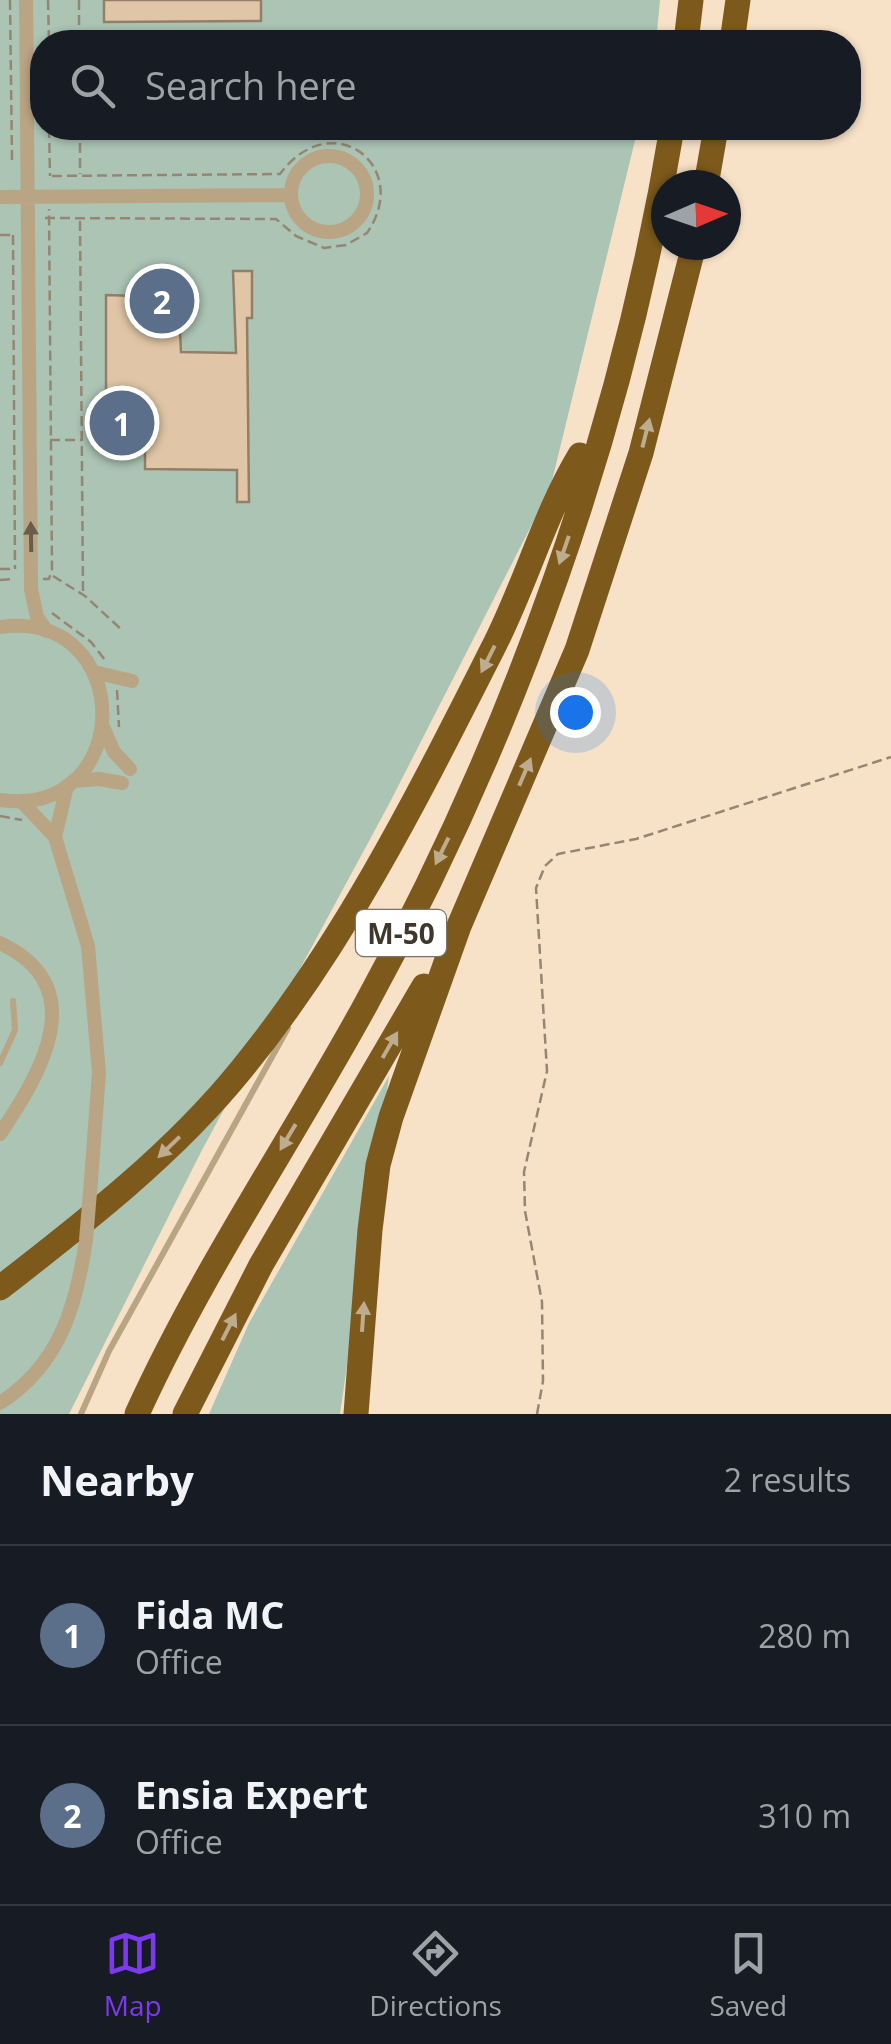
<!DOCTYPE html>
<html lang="en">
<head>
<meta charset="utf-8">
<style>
  :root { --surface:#171b24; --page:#20242c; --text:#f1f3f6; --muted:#9ea1a6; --line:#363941; --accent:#7c3aed }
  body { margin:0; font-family:"Open Sans",sans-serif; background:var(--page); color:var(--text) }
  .compass { position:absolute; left:651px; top:170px; width:90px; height:90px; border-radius:50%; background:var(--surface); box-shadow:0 2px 8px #0004; rotate:88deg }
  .you { position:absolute; left:575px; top:712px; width:35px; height:35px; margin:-25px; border:8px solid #fff; border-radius:50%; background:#1a73e8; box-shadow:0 0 0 15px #1a73e833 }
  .badge { display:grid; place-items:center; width:65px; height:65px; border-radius:50%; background:var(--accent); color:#fff; font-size:32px; font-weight:700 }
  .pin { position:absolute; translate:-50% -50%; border:5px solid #fff; box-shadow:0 2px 10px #0006 }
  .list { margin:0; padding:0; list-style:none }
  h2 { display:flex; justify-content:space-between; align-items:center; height:130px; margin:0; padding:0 40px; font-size:42px }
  h2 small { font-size:32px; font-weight:400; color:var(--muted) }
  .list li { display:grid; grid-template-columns:65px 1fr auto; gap:30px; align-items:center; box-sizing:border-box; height:180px; padding:0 40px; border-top:2px solid var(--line) }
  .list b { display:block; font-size:38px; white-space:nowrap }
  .list p { margin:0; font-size:32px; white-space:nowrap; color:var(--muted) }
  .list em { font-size:32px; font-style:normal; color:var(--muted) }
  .icon { flex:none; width:55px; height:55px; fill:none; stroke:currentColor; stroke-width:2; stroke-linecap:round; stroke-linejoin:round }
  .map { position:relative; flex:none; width:891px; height:1414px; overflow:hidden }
  .search { position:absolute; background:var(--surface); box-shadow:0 2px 8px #0004; left:30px; right:30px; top:30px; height:110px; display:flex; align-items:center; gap:25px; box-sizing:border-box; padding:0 35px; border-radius:40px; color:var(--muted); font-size:38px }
  .sheet { height:490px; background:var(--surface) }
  nav { display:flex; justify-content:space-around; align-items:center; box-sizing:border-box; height:140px; border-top:2px solid var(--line); background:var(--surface); font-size:28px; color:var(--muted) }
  nav a { display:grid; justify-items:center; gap:5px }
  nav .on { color:var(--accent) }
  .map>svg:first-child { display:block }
  .green { fill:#abc4b4 }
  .building { fill:#e0c6a6; stroke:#937f67; stroke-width:2.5 }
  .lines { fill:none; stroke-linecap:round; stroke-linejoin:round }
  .path { stroke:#958674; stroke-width:2.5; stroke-dasharray:10 5; stroke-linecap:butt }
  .lane { stroke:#b9a484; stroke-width:6 }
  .street { stroke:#b9a484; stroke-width:14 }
  .highway { stroke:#7d5a1c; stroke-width:25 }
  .street-bridge { stroke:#b9a484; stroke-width:14 }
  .oneway { fill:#beac8e }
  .oneway2 { fill:#6a5c4b }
  .labels { text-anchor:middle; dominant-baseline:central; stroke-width:8; stroke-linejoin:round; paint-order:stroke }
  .shield { fill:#fff; stroke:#79726b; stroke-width:2.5 }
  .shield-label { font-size:28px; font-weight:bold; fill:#3f362c }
</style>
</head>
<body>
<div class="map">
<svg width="891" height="1414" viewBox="0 0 891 1414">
  <rect width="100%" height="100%" fill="#f7e1c7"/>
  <path class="green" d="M0,0H660L656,42H42V128H638L550,489L389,804L202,1150L69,1414H0Z
    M389,1076L340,1414H209L249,1323Z"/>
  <path class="building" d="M104,0H261V21L104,22Z
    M233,271H252V318H247L249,502H237V470L145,469V405L106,404V295L137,296V312L179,310L181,352L236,353Z"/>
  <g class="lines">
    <path class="path" d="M10,0L12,160
      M48,0L49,42
      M79,0V42
      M49,128L50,176
      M80,128V174
      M45,218L276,219L296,236L324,248L346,245L367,233C413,166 332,104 280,174L50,176
      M80,221L83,594
      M0,235H13
      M13,235L15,569
      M50,440H81
      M0,569H15
      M53,576L85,596L122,630
      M43,579H49L52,569L49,209
      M0,580L15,579
      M52,613L91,642L105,660
      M117,690L119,727
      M0,816L22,820
      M537,1414L543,1381L542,1302L525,1211L524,1172L547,1071L536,888L545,866L558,854L636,839L891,757"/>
    <path class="lane" d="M0,1063L15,1030L13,1001
      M81,1414L109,1351L288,1028"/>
    <path class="street" d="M26,0L31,589L37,617L47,631
      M291 194a38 38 0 1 1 76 0a38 38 0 1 1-76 0Z
      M0,197L291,195
      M0,627C136,608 137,819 0,800
      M94,672L132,681
      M103,727L114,752L130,769
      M73,781L99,779L122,783
      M22,802L55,837L88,946L99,1073L91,1180
      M55,837L67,786
      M0,943C93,987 41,1073 0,1134
      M0,1403C60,1364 76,1307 86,1240"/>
    <path class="highway" d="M686,42L691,0
      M732,42L738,0
      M706,185L716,128
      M0,1288C85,1222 173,1154 241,1070C345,943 419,794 493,648C525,586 544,515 580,455
      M137,1414C202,1271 291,1141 366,1004C514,734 622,431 672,128
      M185,1414L261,1265L424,986
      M356,1414L370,1230L378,1165L391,1117L459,926L577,650L641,453L694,245"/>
    <path class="street-bridge" d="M86,1240L91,1180"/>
  </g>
  <defs><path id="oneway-solid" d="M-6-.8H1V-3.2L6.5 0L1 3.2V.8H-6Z" transform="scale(2.5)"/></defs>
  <g class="oneway">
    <use href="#oneway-solid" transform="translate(646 433) rotate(-76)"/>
    <use href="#oneway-solid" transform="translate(564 550) rotate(109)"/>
    <use href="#oneway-solid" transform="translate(488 659) rotate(117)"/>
    <use href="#oneway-solid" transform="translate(525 772) rotate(-67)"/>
    <use href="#oneway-solid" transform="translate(442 851) rotate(116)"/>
    <use href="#oneway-solid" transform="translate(390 1045) rotate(-60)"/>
    <use href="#oneway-solid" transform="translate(288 1137) rotate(121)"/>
    <use href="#oneway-solid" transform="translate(169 1147) rotate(136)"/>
    <use href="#oneway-solid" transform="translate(363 1317) rotate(-86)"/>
    <use href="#oneway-solid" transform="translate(229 1327) rotate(-63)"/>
  </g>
  <use class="oneway2" href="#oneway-solid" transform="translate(31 537) rotate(-91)"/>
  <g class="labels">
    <rect class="shield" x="356" y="910" width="90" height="46" rx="8"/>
    <g class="shield-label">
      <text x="401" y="933">M-50</text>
    </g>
  </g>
</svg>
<svg class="compass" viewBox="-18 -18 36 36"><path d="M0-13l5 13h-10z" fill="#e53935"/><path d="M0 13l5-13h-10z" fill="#9ea1a6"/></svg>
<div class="you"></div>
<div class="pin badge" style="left:122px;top:423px;background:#5c6f8a">1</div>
<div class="pin badge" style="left:162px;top:301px;background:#5c6f8a">2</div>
<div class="search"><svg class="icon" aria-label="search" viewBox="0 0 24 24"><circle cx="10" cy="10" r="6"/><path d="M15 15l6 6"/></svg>Search here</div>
</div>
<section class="sheet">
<h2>Nearby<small>2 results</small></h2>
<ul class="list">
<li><span class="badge" style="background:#5c6f8a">1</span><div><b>Fida MC</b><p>Office</p></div><em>280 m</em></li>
<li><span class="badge" style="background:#5c6f8a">2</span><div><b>Ensia Expert</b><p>Office</p></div><em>310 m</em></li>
</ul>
</section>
<nav>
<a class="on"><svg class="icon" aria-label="map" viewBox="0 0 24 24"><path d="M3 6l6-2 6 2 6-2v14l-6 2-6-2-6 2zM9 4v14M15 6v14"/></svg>Map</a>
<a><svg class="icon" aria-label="directions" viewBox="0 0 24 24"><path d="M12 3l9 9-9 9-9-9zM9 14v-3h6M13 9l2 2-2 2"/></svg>Directions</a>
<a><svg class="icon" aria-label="saved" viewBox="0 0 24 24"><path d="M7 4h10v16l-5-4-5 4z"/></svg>Saved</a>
</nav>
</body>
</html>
